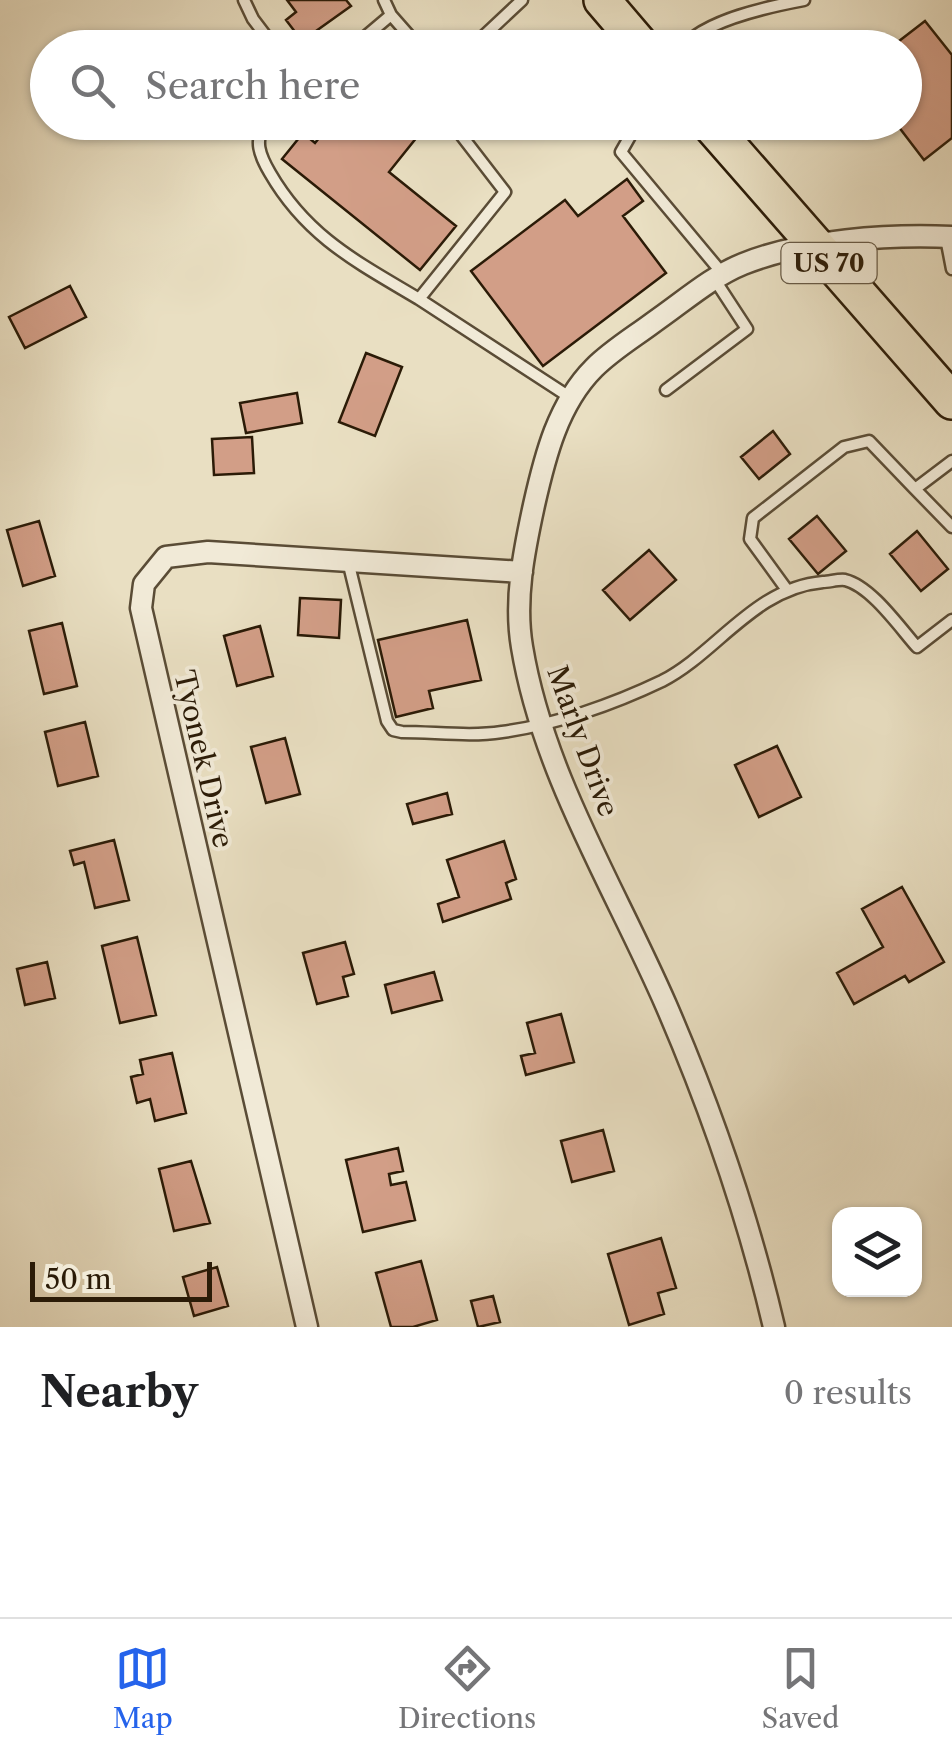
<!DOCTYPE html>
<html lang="en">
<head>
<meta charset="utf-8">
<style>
  :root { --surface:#fff; --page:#f6f6f6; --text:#202124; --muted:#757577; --line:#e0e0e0; --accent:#2563eb }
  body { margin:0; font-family:"Libre Caslon Text",serif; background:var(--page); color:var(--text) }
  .controls { position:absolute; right:30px; bottom:30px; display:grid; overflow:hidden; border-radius:20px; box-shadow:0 2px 8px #0004 }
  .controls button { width:90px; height:90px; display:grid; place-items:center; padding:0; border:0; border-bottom:2px solid var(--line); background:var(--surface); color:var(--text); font:50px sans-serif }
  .scale { position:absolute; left:30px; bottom:25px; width:182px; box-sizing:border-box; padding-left:10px; border:5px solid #2b1b07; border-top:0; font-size:28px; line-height:35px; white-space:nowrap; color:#2b1b07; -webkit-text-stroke:8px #f1ead7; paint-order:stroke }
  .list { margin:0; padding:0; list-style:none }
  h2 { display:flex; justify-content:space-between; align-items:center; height:130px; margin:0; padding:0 40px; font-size:42px }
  h2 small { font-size:32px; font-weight:400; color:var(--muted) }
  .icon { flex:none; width:55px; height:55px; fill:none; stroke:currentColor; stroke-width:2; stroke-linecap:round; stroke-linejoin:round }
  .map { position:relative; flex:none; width:952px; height:1327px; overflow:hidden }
  .search { position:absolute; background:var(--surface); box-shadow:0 2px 8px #0004; left:30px; right:30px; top:30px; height:110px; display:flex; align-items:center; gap:25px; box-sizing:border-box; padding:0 35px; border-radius:55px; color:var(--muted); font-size:38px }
  .sheet { height:290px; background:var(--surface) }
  nav { display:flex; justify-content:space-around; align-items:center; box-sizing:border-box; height:140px; border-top:2px solid var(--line); background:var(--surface); font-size:28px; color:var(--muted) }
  nav a { display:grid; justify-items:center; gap:5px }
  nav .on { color:var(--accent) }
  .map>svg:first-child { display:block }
  .building { fill:#d29e87; stroke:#2b1b07; stroke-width:2.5 }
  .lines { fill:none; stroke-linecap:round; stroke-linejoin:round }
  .lane-casing { stroke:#5a4c36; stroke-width:15 }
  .street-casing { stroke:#5a4c36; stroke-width:25 }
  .highway-casing { stroke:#2b1b07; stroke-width:40 }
  .lane { stroke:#f1ead7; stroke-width:10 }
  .street { stroke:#f1ead7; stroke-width:20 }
  .highway { stroke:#e9dfc2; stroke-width:35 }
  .labels { text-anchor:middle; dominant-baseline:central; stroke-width:8; stroke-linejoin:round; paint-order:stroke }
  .shield { fill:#f1ead7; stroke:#665945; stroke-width:2.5 }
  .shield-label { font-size:25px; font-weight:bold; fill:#2b1b07 }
  .street-label { font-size:28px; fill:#2b1b07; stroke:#f1ead7 }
</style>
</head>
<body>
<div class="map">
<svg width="952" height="1327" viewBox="0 0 952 1327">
  <rect width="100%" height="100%" fill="#e9dfc2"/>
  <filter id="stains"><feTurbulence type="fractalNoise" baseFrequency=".002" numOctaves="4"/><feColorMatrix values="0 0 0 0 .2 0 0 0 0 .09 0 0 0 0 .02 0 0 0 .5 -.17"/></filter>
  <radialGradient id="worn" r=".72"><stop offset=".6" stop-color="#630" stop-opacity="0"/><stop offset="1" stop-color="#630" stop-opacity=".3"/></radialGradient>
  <path class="building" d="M287,0H346L351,6L302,41L286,20L296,12Z
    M925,21L952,55V138L924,160L895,122H904V48H890Z
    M332,122H420L425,127L389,172L456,226L420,270L282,159L303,133L315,143Z
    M627,179L643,201L623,216L666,273L543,366L471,271L565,200L578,216Z
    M70,286L86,317L25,348L9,317Z
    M366,353L402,367L375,436L339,422Z
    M297,393L302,423L246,433L240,403Z
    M773,431L790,454L759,479L741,457Z
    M252,437L254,473L214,475L212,439Z
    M817,516L846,551L818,574L789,539Z
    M39,521L55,576L23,586L7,530Z
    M917,531L948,569L921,591L890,554Z
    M649,550L676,580L630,620L603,590Z
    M300,598L341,600L339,638L298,635Z
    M467,620L481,680L429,691L433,708L396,717L378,640Z
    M62,623L77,686L44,694L29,631Z
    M260,626L273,676L237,686L224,636Z
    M85,722L98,776L58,786L45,732Z
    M285,738L300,794L266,803L251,747Z
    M777,746L801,797L759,817L735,765Z
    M447,793L452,814L413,824L407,804Z
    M114,840L129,900L95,908L84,862L74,865L70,851Z
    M504,841L516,879L506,883L511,899L443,922L438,904L459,897L447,860Z
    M902,887L944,962L909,982L905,976L854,1004L837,973L883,947L862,909Z
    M137,937L156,1015L120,1023L102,946Z
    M345,942L354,974L343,977L348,996L317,1004L303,953Z
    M47,962L55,998L25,1005L17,969Z
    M434,972L442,1000L392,1013L385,985Z
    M561,1014L574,1062L526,1075L521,1056L535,1053L527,1023Z
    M172,1053L186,1113L155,1121L150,1099L137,1103L131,1077L143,1074L140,1060Z
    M603,1130L614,1171L572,1182L561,1141Z
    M398,1148L403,1171L389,1174L391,1185L406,1182L415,1220L363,1232L346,1160Z
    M191,1161L210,1223L174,1231L159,1169Z
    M661,1238L676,1288L658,1293L664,1314L629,1325L608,1254Z
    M421,1261L437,1320L413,1327H391L376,1273Z
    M217,1267L228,1306L194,1316L183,1277Z
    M493,1296L500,1322L478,1327L471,1301Z"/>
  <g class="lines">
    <defs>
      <path id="lane" d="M244,0L253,19L275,48
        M384,0L391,15L420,48
        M352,48L391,15
        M471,48L522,0
        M683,48C703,20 772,6 804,0
        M266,122C253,140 260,156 270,173C307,237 357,262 419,299
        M451,122L505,192L419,299L571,398
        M638,122L621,152L722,273
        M946,238L952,269
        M666,390L747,329L715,280
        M952,461L915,489L952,527
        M348,561L387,721L393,730L402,732C435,732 470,737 502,732C555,725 614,704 662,681C717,653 754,588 823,582C829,582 839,579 845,580C871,586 900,628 917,647L952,620
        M787,590L750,539L753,518L844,447L869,441L915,489"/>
      <path id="street" d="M307,1327L141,608L144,584L166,557L208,552L522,572
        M774,1327C748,1216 711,1109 666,1005C615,888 543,774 522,647C514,600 524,551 534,505C545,456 558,404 594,368C612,350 634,337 654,322C683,302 711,277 743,264C802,240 889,234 952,237"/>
      <path id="highway" d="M602,0L643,48
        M708,122L952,401"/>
    </defs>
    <use href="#lane" class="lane-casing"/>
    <use href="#street" class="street-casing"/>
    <use href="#highway" class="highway-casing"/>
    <use href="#lane" class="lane"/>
    <use href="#street" class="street"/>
    <use href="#highway" class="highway"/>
  </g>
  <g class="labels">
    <rect class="shield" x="781.5" y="243" width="95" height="40" rx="8"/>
    <g class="shield-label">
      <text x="829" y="263">US 70</text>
    </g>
    <g class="street-label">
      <text transform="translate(583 741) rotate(70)">Marly Drive</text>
      <text transform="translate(204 759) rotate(77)">Tyonek Drive</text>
    </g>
  </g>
  <rect width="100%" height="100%" filter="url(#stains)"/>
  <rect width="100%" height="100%" fill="url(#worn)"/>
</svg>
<div class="controls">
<button><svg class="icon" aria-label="layers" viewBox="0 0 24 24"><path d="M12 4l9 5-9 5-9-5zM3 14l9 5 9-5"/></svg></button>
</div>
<div class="scale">50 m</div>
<div class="search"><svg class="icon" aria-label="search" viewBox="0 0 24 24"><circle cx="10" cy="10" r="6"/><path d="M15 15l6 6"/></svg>Search here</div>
</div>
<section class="sheet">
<h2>Nearby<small>0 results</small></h2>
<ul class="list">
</ul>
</section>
<nav>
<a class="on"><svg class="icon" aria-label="map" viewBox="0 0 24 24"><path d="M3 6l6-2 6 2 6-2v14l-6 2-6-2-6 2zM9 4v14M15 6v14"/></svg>Map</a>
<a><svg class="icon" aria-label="directions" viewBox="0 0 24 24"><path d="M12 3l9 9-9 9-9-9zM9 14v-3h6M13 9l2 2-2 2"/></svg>Directions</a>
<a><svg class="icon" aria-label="saved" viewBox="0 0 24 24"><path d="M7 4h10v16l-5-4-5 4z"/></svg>Saved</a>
</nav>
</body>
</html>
